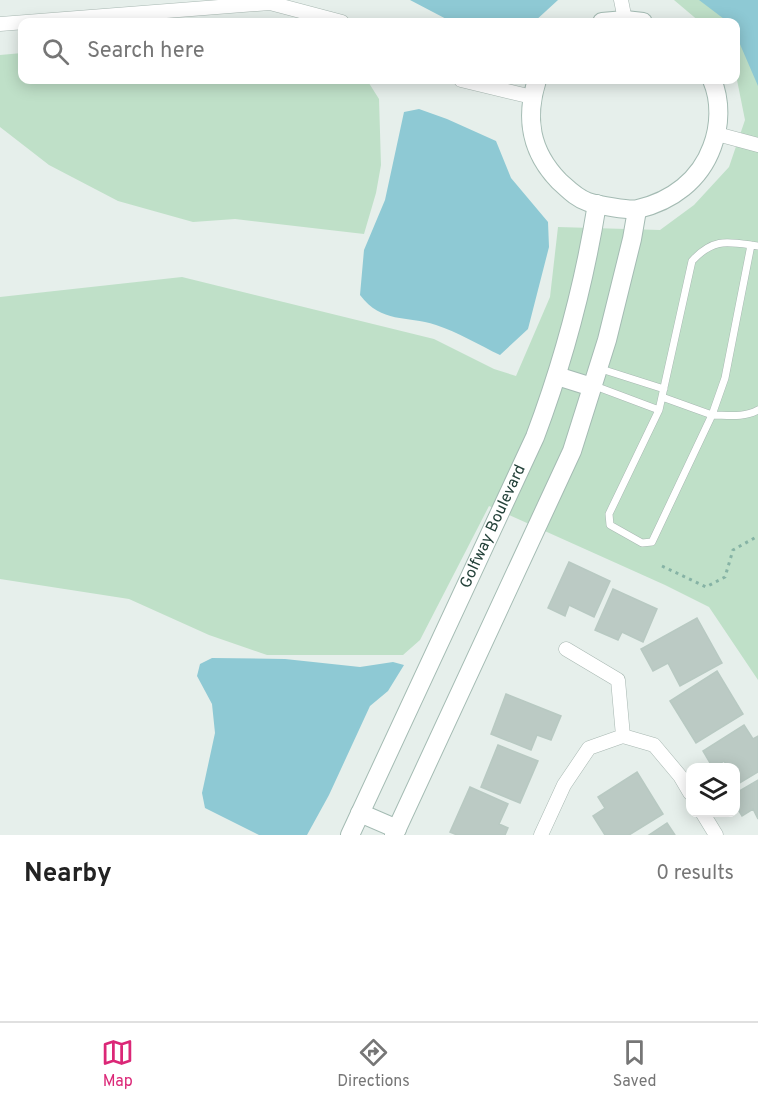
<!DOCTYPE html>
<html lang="en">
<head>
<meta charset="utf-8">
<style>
  :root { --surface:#fff; --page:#f6f6f6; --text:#222; --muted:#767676; --line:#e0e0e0; --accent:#db2777 }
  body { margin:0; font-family:Overpass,sans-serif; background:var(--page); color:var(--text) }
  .controls { position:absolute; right:18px; bottom:18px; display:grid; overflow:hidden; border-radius:12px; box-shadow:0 3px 15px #0003 }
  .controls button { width:54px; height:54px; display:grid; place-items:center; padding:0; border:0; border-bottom:2px solid var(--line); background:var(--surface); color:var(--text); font:30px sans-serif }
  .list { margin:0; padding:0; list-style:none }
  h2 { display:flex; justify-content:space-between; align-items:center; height:78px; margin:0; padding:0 24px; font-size:26px }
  h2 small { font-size:20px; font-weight:400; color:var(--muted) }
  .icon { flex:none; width:33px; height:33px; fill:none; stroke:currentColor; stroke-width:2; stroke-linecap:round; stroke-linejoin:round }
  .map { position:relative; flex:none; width:758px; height:835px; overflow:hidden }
  .search { position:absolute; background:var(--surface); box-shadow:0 3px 15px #0003; left:18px; right:18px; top:18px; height:66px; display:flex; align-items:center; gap:15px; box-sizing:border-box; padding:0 21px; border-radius:12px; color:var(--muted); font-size:22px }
  .sheet { height:186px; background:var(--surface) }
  nav { display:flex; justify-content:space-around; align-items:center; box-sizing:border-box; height:84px; border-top:2px solid var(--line); background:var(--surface); font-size:16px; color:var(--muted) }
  nav a { display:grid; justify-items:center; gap:3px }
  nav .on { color:var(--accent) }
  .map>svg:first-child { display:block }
  .green { fill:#bfe0c8 }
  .water { fill:#8ec9d4 }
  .building { fill:#bbcac4; stroke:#b8c9c2; stroke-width:1.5 }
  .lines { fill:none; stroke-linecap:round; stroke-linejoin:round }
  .lane-casing { stroke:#a8b8b2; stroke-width:8 }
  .street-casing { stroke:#a8b8b2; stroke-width:15 }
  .secondary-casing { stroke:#a4bbb3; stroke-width:20 }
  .path { stroke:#86b3a5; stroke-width:3; stroke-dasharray:3 4.5; stroke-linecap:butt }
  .lane { stroke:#fff; stroke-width:7 }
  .street { stroke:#fff; stroke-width:14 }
  .secondary { stroke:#fff; stroke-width:18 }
  .labels { text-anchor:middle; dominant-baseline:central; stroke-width:5; stroke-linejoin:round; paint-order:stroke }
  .street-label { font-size:16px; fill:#24423a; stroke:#f7fbf9 }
</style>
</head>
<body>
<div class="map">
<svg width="758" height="835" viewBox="0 0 758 835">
  <rect width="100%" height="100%" fill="#e6efeb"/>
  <path class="green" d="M674,0H758V680L709,607L665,585L489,506L420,640L403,655H267L209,635L129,599L0,579V297L182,277L434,339L494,369L516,376L550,297L558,227L660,230L694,205L729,167L745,120L736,75V22H700Z
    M22,53V80H367L379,99L381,165L376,193L364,234L235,219L193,222L118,201L49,165L0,127V55Z"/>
  <path class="water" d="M410,0H558L534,22H452Z
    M699,0H758V86L736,35V22H728Z
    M419,109L447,119L496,141L511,178L548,222L549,247L528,329L500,355C479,345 458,332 436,325C406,315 382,324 360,295L364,250L385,200L404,112Z
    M212,658L285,659L360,667L393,662L404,665L388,691L370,706L329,795L307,835H259L205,808L202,793L215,733L212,704L197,676L200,664Z"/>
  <path class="building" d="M569,562L610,581L594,617L569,605L565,616L548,608Z
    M613,589L657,609L643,642L622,632L618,640L595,630Z
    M697,618L722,663L680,686L668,663L653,671L641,649Z
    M717,671L743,714L696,743L670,701Z
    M506,694L561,716L551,740L537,735L531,750L491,734Z
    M744,725L753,739L758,736V772L738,784L736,779V768H728L724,761L713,768L703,751Z
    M498,745L538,761L520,803L481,787Z
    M637,772L663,814L629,835H605L593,816L605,808L598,797Z
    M758,780V819L753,809L742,816L736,806V793Z
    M470,787L508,804L499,824L508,828L505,835H457L450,832Z
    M667,823L675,835H649Z"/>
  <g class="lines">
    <defs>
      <path id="lane" d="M758,246C728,242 714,237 692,261L659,410L609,514L610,525L642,543L652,542L712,415C727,415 744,418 758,410
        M598,368L664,389
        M595,386L659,410
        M662,397L712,415L725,378L751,245"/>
      <path id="street" d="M621,0L625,20
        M0,24L270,3L342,22
        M461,80L532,97
        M717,134L758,145
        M566,649L618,680L623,736
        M702,812L716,835
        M541,835L564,785L589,748L623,736L654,745L680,776L690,793"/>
      <g id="secondary">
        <path d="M602,22L625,20L643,22"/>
        <path d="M537,80C525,118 530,151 559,181C568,189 576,198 588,202C597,205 630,211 638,209C672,201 700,180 712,147C720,126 721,101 712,80"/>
        <path d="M557,376L592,387"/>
        <path d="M360,813L397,829"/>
        <path id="s1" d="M350,835L535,437C564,360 584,285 597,204"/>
        <path d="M394,835L572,451L607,340L632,239L637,210"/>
      </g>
    </defs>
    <use href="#lane" class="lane-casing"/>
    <use href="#street" class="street-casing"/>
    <use href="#secondary" class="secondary-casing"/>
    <path class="path" d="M662,566L706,587L725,577L733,550L758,536"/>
    <use href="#lane" class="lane"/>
    <use href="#street" class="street"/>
    <use href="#secondary" class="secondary"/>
  </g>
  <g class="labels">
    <g class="street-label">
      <text stroke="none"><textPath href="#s1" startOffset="340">Golfway Boulevard</textPath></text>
    </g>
  </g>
</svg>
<div class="controls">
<button><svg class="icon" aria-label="layers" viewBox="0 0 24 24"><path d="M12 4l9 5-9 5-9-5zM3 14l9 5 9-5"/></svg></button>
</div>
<div class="search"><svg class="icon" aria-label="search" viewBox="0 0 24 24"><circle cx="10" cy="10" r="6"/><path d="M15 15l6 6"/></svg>Search here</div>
</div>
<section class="sheet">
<h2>Nearby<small>0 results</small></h2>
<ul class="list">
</ul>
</section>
<nav>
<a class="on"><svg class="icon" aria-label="map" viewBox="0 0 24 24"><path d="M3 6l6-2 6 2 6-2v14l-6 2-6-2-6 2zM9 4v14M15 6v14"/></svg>Map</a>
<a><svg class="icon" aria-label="directions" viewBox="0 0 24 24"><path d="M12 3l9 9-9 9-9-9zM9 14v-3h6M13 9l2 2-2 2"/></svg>Directions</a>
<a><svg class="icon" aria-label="saved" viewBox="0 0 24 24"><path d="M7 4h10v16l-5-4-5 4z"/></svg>Saved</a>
</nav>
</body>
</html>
